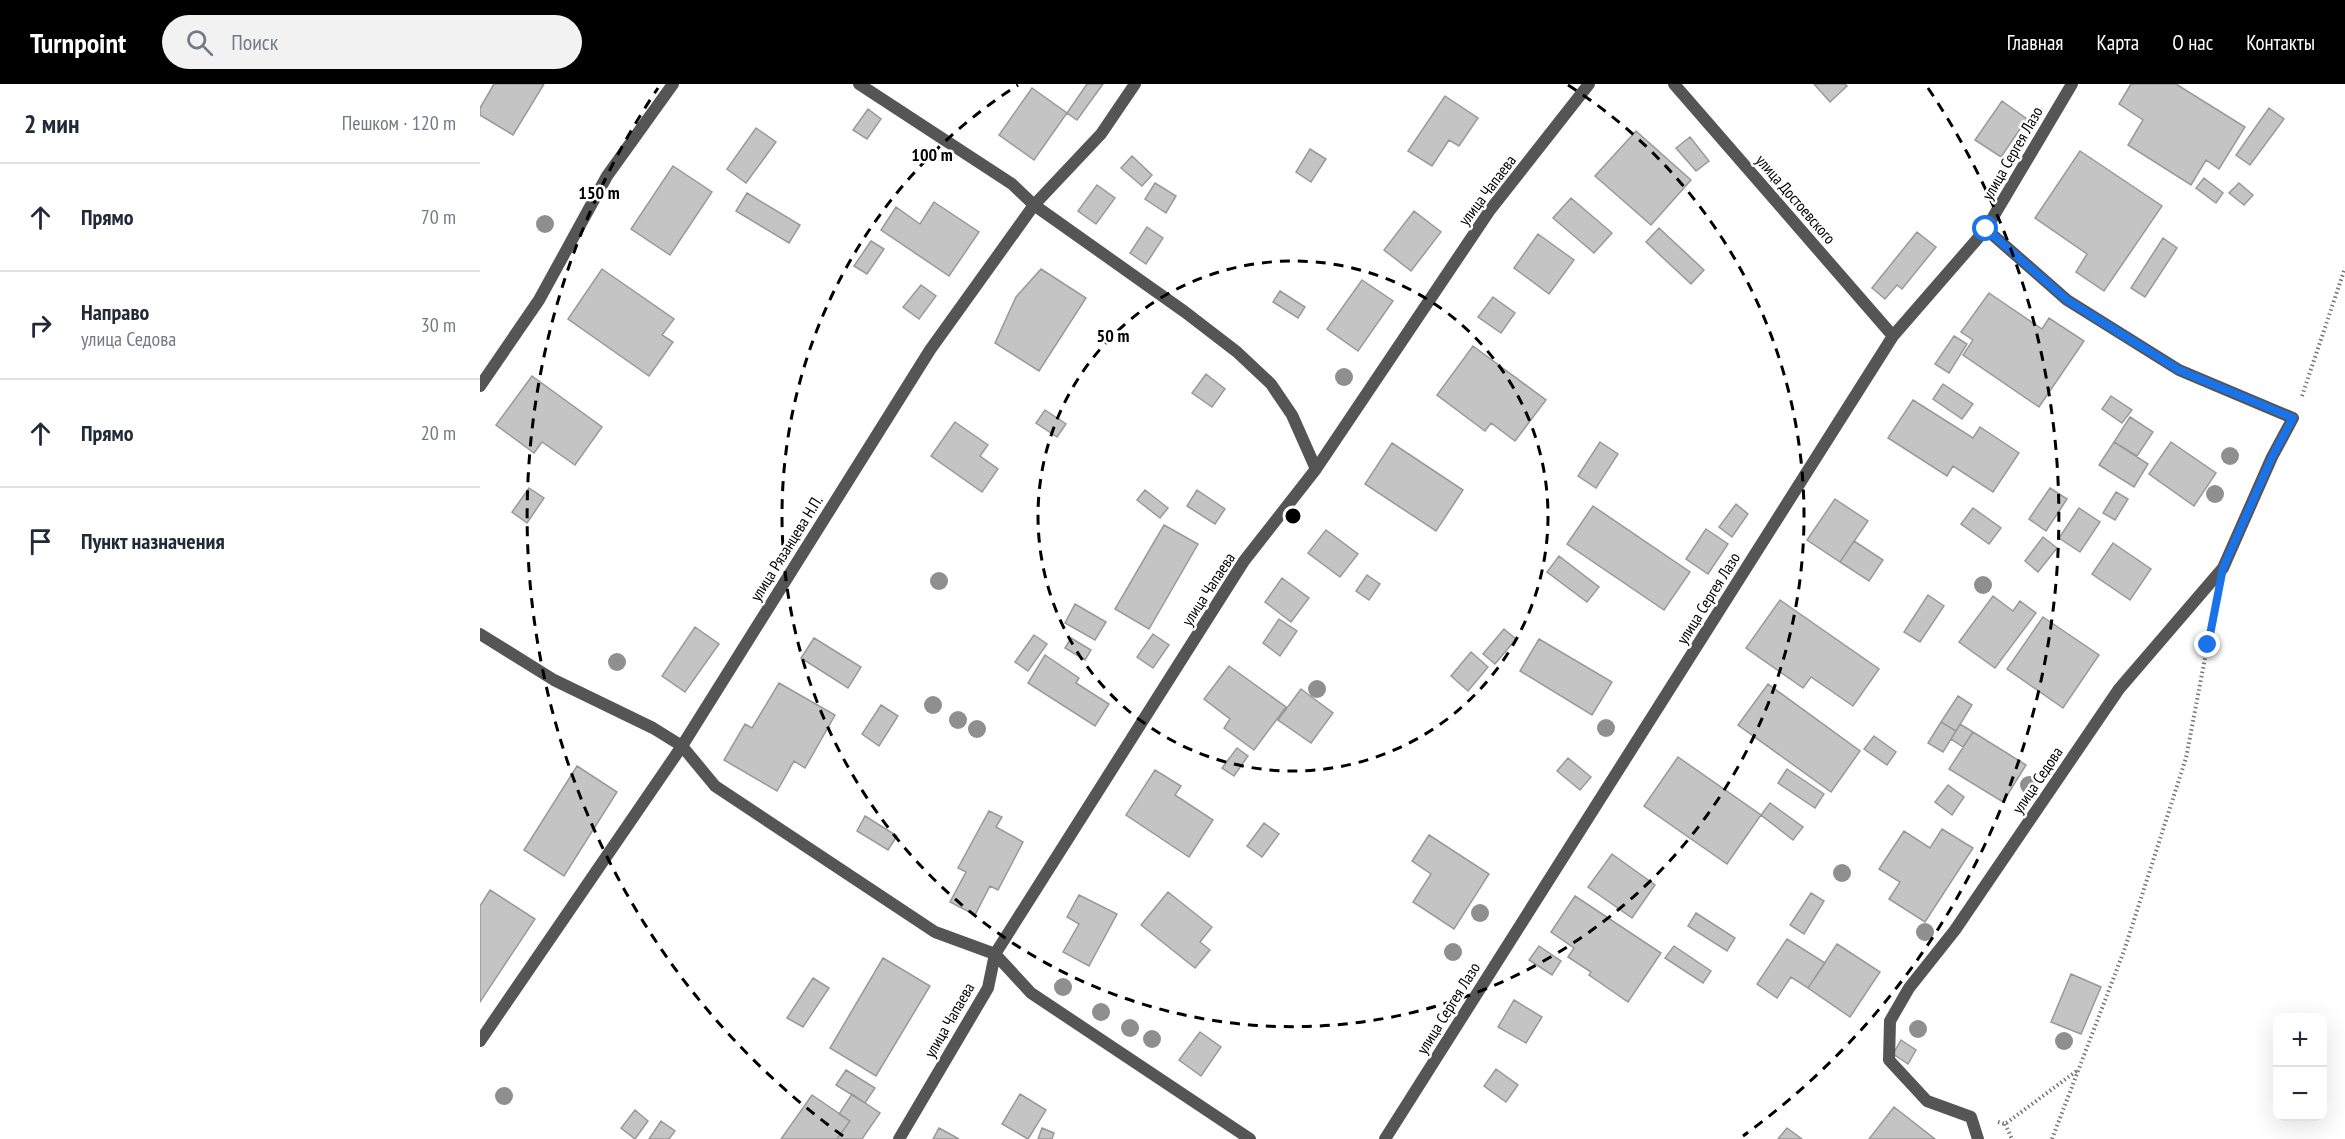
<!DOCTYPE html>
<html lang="ru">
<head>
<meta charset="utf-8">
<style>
  :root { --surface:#fff; --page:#f2f2f3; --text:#1f2937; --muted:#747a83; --line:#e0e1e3; --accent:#000 }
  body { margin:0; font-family:"PT Sans Narrow",sans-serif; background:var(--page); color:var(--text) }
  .controls { position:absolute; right:18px; bottom:18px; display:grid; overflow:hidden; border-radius:12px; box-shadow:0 6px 24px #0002 }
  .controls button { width:54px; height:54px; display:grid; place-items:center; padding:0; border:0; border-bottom:2px solid var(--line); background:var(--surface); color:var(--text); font:30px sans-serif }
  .stop { position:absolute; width:18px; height:18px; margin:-14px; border:4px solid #1a73e8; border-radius:50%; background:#fff }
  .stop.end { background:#1a73e8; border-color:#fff; box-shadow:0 2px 6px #0008 }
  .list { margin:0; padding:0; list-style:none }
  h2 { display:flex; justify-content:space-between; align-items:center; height:78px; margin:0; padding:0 24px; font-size:26px }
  h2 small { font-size:20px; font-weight:400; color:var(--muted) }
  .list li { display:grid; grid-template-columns:39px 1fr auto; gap:18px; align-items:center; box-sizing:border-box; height:108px; padding:0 24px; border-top:2px solid var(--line) }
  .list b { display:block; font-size:22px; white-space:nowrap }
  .list p { margin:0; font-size:20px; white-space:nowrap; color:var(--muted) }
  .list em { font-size:20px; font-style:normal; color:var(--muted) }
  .icon { flex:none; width:33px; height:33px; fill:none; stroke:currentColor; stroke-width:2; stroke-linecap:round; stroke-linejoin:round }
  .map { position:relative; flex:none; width:1865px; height:1055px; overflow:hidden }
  header { display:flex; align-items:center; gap:36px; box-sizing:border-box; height:84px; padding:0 30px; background:var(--accent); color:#fff }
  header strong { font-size:28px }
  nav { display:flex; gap:33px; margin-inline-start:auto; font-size:21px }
  .search { width:420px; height:54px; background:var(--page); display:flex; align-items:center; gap:15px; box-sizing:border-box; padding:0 21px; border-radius:33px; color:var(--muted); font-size:22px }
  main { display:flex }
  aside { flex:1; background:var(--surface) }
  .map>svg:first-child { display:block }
  .building { fill:#c4c4c4; stroke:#999; stroke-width:1.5 }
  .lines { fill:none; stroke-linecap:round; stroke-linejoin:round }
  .path { stroke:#777; stroke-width:4; stroke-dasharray:1.5 3; stroke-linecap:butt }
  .street { stroke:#555; stroke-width:12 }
  .tree { fill:#8f8f8f }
  .route { stroke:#1a73e8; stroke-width:8 }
  .ring { fill:none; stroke:#000; stroke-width:3; stroke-dasharray:10 8 }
  .labels { text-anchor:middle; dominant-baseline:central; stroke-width:5; stroke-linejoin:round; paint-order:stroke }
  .street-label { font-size:16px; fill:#000; stroke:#fff }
  .centre { fill:#000; stroke:#fff; stroke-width:3 }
  .ring-label { font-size:18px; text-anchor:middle; font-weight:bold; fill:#000; stroke:#fff; stroke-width:5; stroke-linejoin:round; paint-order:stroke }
</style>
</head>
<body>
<header>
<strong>Turnpoint</strong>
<div class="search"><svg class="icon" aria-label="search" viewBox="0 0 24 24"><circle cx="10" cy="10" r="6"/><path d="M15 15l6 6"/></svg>Поиск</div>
<nav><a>Главная</a><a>Карта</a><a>О нас</a><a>Контакты</a></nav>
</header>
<main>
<aside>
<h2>2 мин<small>Пешком · 120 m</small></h2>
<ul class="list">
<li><svg class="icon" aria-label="ahead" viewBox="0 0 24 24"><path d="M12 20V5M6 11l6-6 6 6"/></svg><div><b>Прямо</b></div><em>70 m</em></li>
<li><svg class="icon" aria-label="right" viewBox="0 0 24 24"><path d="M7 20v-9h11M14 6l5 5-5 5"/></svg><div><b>Направо</b><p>улица Седова</p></div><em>30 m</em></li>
<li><svg class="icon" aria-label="ahead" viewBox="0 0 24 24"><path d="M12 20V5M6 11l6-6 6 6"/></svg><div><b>Прямо</b></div><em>20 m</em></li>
<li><svg class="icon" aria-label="arrive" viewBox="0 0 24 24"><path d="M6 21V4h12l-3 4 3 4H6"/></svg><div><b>Пункт назначения</b></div></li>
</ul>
</aside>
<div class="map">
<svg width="1865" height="1055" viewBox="0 0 1865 1055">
  <rect width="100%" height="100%" fill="#fff"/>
  <path class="building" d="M14,0H64L33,51L0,31V24Z
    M607,0H623L597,36L587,29Z
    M1334,0H1365L1367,2L1350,18Z
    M1651,0H1696L1765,43L1739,85L1726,76L1711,101L1648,61L1663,36L1639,20Z
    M552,4L587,29L554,76L519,51Z
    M965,12L998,34L979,62L969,56L952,82L928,67Z
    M1522,17L1547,35L1521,73L1495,56Z
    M1789,24L1804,35L1770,81L1756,71Z
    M388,25L401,35L387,55L373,46Z
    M276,44L296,58L266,99L247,85Z
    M1156,47L1211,96L1171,141L1115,92Z
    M1210,53L1229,77L1216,87L1196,64Z
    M830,65L846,75L831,98L816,88Z
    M1600,67L1682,122L1624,207L1596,188L1607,170L1555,134Z
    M652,72L672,91L662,102L641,84Z
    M193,82L232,108L190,171L151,145Z
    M1724,94L1743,109L1736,119L1716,104Z
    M675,99L696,112L686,129L665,115Z
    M1759,99L1773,111L1764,121L1749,109Z
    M617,101L635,114L616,140L598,127Z
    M267,109L320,141L309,159L256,127Z
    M1091,114L1132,149L1114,169L1073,134Z
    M454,118L499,148L469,192L401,146L416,123L440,140Z
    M934,127L961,148L931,187L904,166Z
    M667,143L683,154L666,180L650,169Z
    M1179,144L1224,186L1211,200L1166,158Z
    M1437,148L1456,163L1422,205L1417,201L1405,215L1392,204Z
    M1058,150L1094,176L1069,210L1034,184Z
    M1683,154L1697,164L1665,213L1651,204Z
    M391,157L404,165L387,190L374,182Z
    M122,185L194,235L182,251L193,258L169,292L88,235Z
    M561,185L606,214L559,287L515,259L536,213Z
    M882,196L913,217L878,267L847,245Z
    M441,201L456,212L439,235L423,223Z
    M800,207L825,223L818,234L793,218Z
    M1509,209L1562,245L1569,234L1604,257L1559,323L1483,271L1493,256L1481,248Z
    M1013,213L1035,229L1021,249L998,233Z
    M1474,252L1487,260L1469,289L1455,280Z
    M993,262L1066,316L1035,357L1011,339L1005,347L957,311Z
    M726,290L745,305L732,323L712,309Z
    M52,292L122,343L95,381L62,358L54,369L16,341Z
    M1463,300L1493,320L1482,335L1453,315Z
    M1631,312L1652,326L1642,339L1622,325Z
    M1433,316L1493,354L1500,343L1539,369L1513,408L1473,382L1467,392L1408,354Z
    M565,326L586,340L577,353L556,339Z
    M1650,333L1673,348L1657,372L1634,358Z
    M475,338L508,361L500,372L518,385L502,408L451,372Z
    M1120,358L1138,370L1116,404L1098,392Z
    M1634,358L1668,380L1654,403L1619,381Z
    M1691,358L1736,389L1714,422L1669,390Z
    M912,359L983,406L956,447L885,400Z
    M49,404L64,414L47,439L32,428Z
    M1570,404L1587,415L1566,447L1549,435Z
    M665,406L688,424L680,434L657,416Z
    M717,406L745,425L735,440L707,422Z
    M1636,408L1648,415L1635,436L1623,429Z
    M1355,415L1388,437L1360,478L1327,456Z
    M1256,420L1268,430L1252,453L1239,443Z
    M1113,422L1210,488L1184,526L1087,460Z
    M1493,424L1521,444L1509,460L1481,440Z
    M1599,424L1620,438L1600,468L1579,454Z
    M684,441L718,460L669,545L635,525Z
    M1226,445L1248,460L1228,490L1206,475Z
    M846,446L878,470L860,493L828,469Z
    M1563,453L1577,464L1558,488L1545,477Z
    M1374,457L1403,476L1389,497L1360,478Z
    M1633,459L1671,485L1650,516L1612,490Z
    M1079,472L1119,503L1107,518L1067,488Z
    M887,491L900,500L889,516L876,507Z
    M802,494L829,514L811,538L785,518Z
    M1448,511L1464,522L1440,558L1424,548Z
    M1513,512L1533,527L1540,517L1556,529L1515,584L1479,558Z
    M1300,516L1399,585L1373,622L1331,593L1323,604L1266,564Z
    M595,520L626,538L615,556L585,539Z
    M1563,533L1619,571L1583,624L1527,585Z
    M799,535L817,547L800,572L783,559Z
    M215,543L239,560L205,608L182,592Z
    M1024,545L1036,555L1015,580L1003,570Z
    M673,550L689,561L673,584L657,573Z
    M554,551L567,560L548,587L535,578Z
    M334,554L381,583L368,604L321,574Z
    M591,554L611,566L605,576L585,564Z
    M1059,555L1132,598L1112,631L1040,587Z
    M991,568L1008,583L988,607L971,592Z
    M565,571L599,594L596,599L629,620L615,642L548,599Z
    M749,582L806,623L774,666L744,644L750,635L724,615Z
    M299,599L355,631L325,684L314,677L297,707L244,676L265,640L272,644Z
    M1288,600L1380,667L1351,708L1258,641Z
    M821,605L853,629L831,659L798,636Z
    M1478,612L1492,621L1476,647L1461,638Z
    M401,621L418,632L399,662L382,650Z
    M1461,638L1476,647L1463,668L1448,659Z
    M1480,640L1493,648L1483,663L1471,655Z
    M1493,648L1546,681L1523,718L1469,685Z
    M1394,652L1416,668L1407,681L1384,665Z
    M757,664L768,672L754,692L742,684Z
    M1198,673L1281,731L1247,780L1164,722Z
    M1088,674L1111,693L1100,706L1077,687Z
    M97,682L137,708L84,792L44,766Z
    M1307,685L1344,710L1335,724L1298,699Z
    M675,686L701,702L695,711L733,736L709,773L646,731Z
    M1468,701L1484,713L1472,731L1455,718Z
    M1290,719L1323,743L1313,756L1281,731Z
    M509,727L522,733L516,743L543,758L518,806L510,802L495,831L470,818L486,788L478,784Z
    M385,732L417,752L408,766L377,747Z
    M784,739L799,750L782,773L767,762Z
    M1462,745L1493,764L1445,838L1409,815L1420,798L1399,785L1424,747L1450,764Z
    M949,751L1009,790L974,845L933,818L951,790L932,777Z
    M1132,770L1175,801L1152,834L1108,803Z
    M10,806L55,835L0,918V822Z
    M688,808L732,843L720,858L730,866L715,884L661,841Z
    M1331,809L1344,817L1324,850L1310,841Z
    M599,811L637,830L609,882L583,868L599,840L587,833Z
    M1095,812L1181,869L1148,918L1109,891L1111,888L1088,873L1094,864L1071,848Z
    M1216,829L1255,854L1247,867L1208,842Z
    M1307,855L1345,879L1328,904L1311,893L1297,914L1277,900Z
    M1357,860L1400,888L1370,933L1328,904Z
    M1059,862L1081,877L1072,891L1049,876Z
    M1194,862L1231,887L1223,899L1185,874Z
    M403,874L450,902L396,992L350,964Z
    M1591,890L1621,903L1601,950L1571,938Z
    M333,894L349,904L323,943L307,934Z
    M1034,916L1062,933L1046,959L1018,943Z
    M720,948L741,963L721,992L699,976Z
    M1421,956L1436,966L1428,980L1413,970Z
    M1016,985L1038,1001L1026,1018L1004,1002Z
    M366,986L395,1004L385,1019L356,1001Z
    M372,1010L400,1029L382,1055H357L370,1037L359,1030Z
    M540,1010L566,1026L548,1055L522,1040Z
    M332,1011L370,1037L357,1055H301Z
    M1414,1023L1455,1055H1389Z
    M155,1026L168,1037L155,1055L141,1044Z
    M181,1037L195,1047L189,1055H169Z
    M459,1044L479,1055H453Z
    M562,1044L574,1049L572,1055H558Z
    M1307,1044L1322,1055H1298Z"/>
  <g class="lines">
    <path class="path" d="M1822,312L1865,184
      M1518,1038L1525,1040L1598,986
      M1525,1040L1532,1055
      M1572,1055L1645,864L1706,674L1733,532"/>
    <path class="street" d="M379,0L532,100L554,121L705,228L757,268L791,300L812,331L836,385
      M1194,0L1413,252
      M0,302L59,216L127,92L193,0
      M0,550L74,596L173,644L202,662L235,702L455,848L515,870L551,909L770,1055
      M0,957L202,662L450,266L554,121L621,50L655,0
      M419,1055L508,904L515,870L764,477L836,385L1010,126L1109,0
      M905,1055L1413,252L1506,145L1592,0
      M1498,1055L1491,1033L1447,1017L1409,976L1410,937L1429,904L1475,846L1639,605L1743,484L1792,373L1813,334L1699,286L1587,216L1506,145"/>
  </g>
  <g class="tree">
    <circle cx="65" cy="140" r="9"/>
    <circle cx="864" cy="293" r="9"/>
    <circle cx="1750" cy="372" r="9"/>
    <circle cx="1735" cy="410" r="9"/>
    <circle cx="459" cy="497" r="9"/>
    <circle cx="1503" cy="501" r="9"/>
    <circle cx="137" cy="578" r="9"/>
    <circle cx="837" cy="605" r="9"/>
    <circle cx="453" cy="621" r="9"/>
    <circle cx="478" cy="636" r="9"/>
    <circle cx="1126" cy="644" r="9"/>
    <circle cx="497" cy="645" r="9"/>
    <circle cx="1549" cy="701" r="9"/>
    <circle cx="1362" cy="789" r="9"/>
    <circle cx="1000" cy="829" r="9"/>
    <circle cx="1445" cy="848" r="9"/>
    <circle cx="973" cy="868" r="9"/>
    <circle cx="583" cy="903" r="9"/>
    <circle cx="621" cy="928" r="9"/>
    <circle cx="650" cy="944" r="9"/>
    <circle cx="1438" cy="945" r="9"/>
    <circle cx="672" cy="955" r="9"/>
    <circle cx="1584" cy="957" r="9"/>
    <circle cx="24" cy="1012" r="9"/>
  </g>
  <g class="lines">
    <path class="route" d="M1506,145L1587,216L1699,286L1813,334L1792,373L1743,484L1728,561"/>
  </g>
  <g class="ring">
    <circle cx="813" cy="432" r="255"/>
    <path d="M1088 1A511 511 0 1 1 538 1"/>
    <path d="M363 1052A766 766 0 0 1 178 4M1448 4A766 766 0 0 1 1263 1052"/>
  </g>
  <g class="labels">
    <g class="street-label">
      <text transform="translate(1532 69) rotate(-60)">улица Сергея Лазо</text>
      <text transform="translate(1007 106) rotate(-53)">улица Чапаева</text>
      <text transform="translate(1316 115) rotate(49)">улица Достоевского</text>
      <text transform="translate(306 464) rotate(-58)">улица Рязанцева Н.П.</text>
      <text transform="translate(728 505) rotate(-57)">улица Чапаева</text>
      <text transform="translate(1228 514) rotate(-58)">улица Сергея Лазо</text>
      <text transform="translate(1557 696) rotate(-56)">улица Седова</text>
      <text transform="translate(968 924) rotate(-58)">улица Сергея Лазо</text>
      <text transform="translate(469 936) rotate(-60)">улица Чапаева</text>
    </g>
  </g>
  <circle cx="813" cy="432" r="9" class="centre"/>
  <g class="ring-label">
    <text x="452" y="77">100 m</text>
    <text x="119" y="115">150 m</text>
    <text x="633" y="258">50 m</text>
  </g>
</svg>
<div class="controls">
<button>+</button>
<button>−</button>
</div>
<div class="stop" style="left:1506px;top:145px"></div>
<div class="stop end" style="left:1728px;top:561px"></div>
</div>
</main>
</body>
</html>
